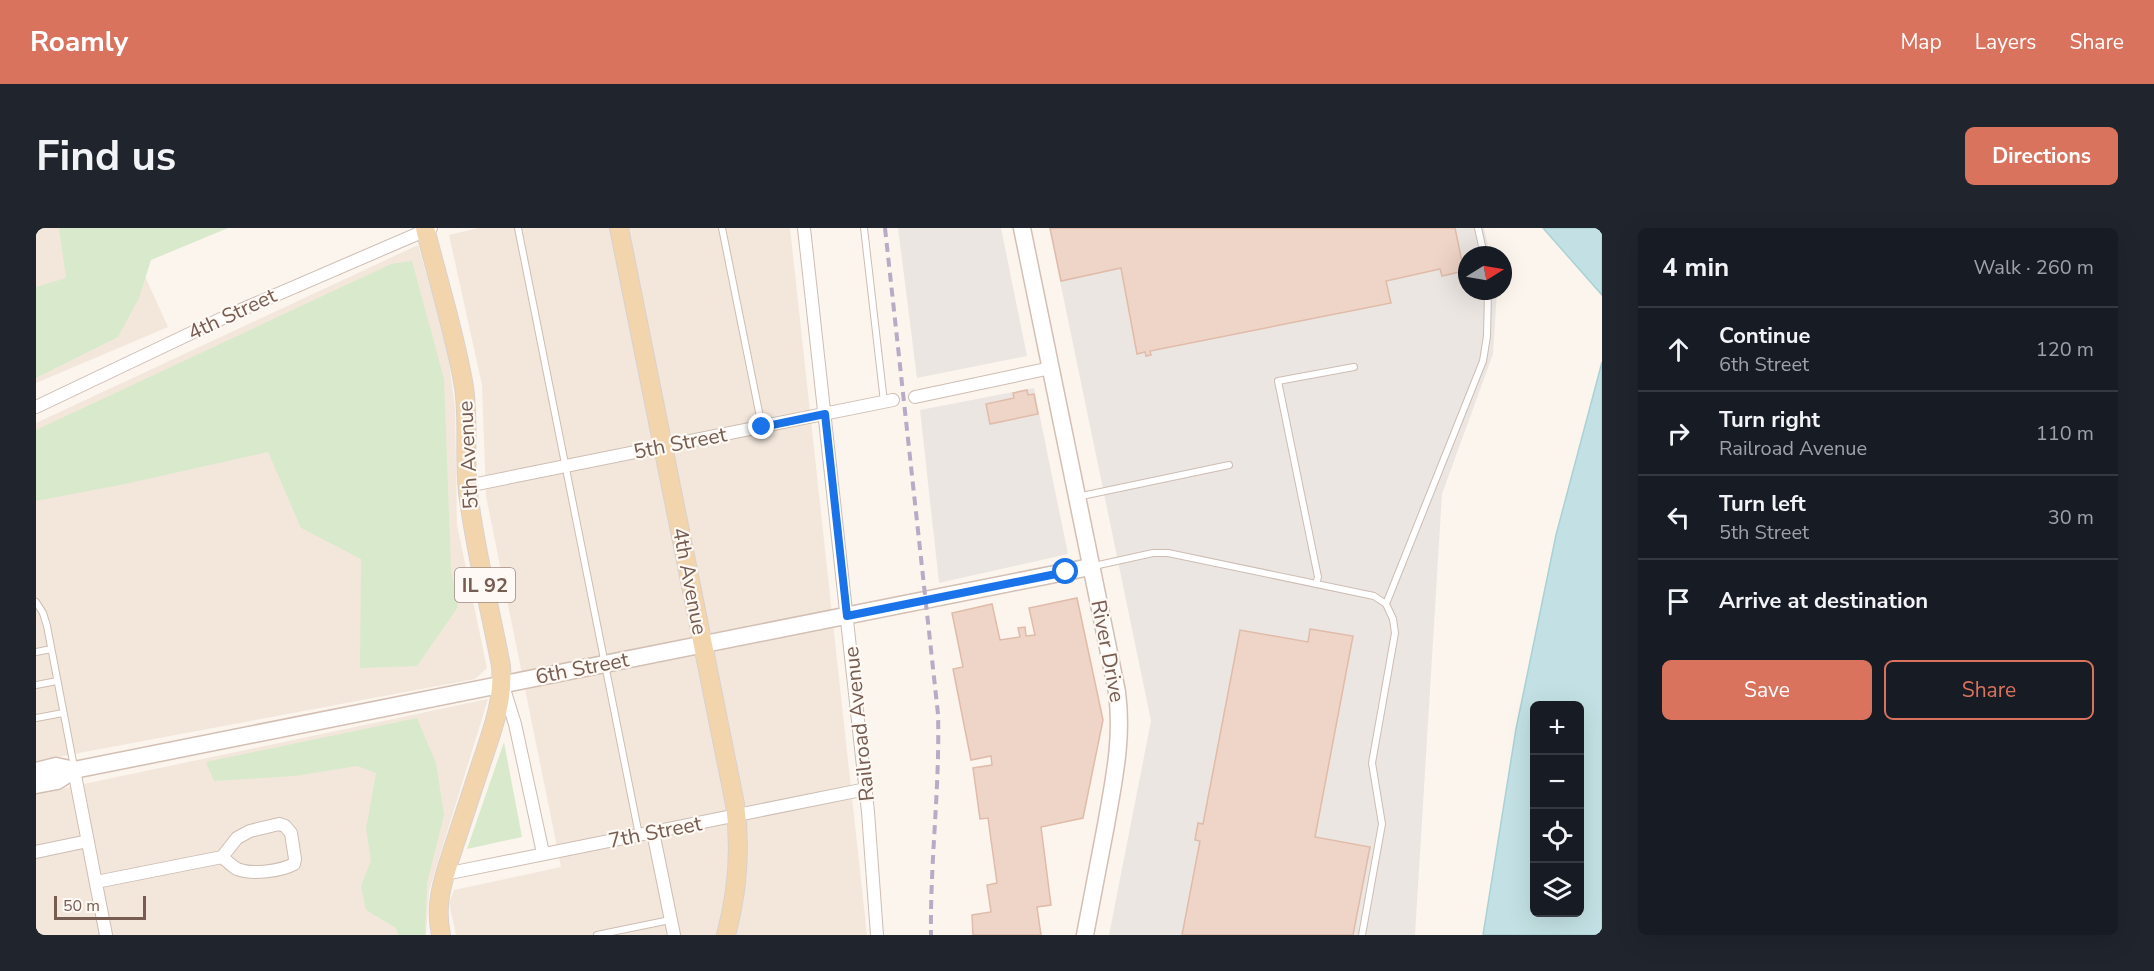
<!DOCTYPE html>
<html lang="en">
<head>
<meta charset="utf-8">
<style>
  :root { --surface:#171b24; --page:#20242c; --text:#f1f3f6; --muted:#9ea1a6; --line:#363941; --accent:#d9735e }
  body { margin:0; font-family:"Nunito Sans",sans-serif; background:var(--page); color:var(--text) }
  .controls { position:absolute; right:18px; bottom:18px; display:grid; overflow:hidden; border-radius:9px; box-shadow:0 6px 24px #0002 }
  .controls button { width:54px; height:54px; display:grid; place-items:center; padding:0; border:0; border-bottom:2px solid var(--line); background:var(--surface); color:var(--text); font:30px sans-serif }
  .compass { position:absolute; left:1422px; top:18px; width:54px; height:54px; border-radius:50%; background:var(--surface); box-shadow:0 6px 24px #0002; rotate:79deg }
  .scale { position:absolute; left:18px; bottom:15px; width:92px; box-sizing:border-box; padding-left:6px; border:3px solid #765c51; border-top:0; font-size:16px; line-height:21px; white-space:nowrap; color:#765c51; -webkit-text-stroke:4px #fef9f4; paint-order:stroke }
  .stop { position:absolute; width:18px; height:18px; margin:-14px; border:4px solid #1a73e8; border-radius:50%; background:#fff }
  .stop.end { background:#1a73e8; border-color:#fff; box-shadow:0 2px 6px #0008 }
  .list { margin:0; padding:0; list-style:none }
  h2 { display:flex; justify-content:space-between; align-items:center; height:78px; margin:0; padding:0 24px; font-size:26px }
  h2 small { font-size:20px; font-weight:400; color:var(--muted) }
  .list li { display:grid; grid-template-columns:39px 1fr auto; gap:18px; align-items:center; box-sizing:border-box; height:84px; padding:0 24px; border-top:2px solid var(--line) }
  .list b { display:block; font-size:22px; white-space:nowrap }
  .list p { margin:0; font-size:20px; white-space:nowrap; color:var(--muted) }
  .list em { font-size:20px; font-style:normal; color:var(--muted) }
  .actions { display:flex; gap:12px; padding:18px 24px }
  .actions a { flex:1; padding:14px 0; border:2px solid var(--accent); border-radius:9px; text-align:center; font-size:21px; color:var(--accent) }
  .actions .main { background:var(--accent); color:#fff }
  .icon { flex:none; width:33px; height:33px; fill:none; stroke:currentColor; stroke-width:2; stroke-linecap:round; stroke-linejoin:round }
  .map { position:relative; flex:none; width:1566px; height:707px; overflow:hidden; border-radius:9px }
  header { display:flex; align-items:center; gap:36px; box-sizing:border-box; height:84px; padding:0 30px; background:var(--accent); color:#fff }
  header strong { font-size:28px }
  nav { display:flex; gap:33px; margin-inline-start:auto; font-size:21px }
  .intro { display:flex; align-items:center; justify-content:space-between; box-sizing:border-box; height:144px; padding:0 36px }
  h1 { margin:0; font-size:42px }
  .button { padding:15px 27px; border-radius:9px; background:var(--accent); color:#fff; font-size:21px; font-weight:700 }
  main { display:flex; gap:36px; padding:0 36px }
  aside { flex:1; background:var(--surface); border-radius:9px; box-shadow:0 6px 24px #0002 }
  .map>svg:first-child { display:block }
  .residential { fill:#f3e7dc }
  .industrial { fill:#ece6e2 }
  .green { fill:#d9e9cc }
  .water { fill:#c3e1e4; stroke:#aad1d5; stroke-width:1.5; fill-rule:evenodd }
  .building { fill:#efd5c7; stroke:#e0bba9; stroke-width:1.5 }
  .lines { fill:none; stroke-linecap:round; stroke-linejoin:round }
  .lane-casing { stroke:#cdbdb3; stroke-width:8 }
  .street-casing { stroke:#cdbdb3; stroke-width:14 }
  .secondary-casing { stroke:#d3bfb3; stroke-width:19 }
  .primary-casing { stroke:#d9d1ce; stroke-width:20 }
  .lane { stroke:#fff; stroke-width:6 }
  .street { stroke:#fff; stroke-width:12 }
  .secondary { stroke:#fff; stroke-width:16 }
  .primary { stroke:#f3d5ad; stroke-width:18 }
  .rail { stroke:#b8abc6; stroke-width:4; stroke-dasharray:9 6; stroke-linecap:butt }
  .route { stroke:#1a73e8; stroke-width:8 }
  .labels { text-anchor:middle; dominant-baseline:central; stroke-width:4.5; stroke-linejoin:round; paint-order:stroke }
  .shield { fill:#fef9f4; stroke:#9f8b82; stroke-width:1.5 }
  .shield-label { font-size:20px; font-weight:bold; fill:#765c51 }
  .street-label { font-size:21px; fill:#765c51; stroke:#fef9f4 }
</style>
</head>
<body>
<header>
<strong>Roamly</strong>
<nav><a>Map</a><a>Layers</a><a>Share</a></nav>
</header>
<div class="intro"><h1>Find us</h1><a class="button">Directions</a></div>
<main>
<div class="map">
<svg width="1566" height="707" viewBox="0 0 1566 707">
  <rect width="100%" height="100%" fill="#fbf5ed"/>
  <path class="residential" d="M0,0H176L102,33L132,99L0,155Z
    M442,0H754L831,707H420L413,675L418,662L525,639L450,268L446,157L413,7Z
    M382,17L410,113L419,179L421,297L451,440L439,451L0,533V195Z
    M452,471L393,663L390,707H0V566Z"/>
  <path class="industrial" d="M862,0H965L991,128L881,150Z
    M1013,0H1448L1454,27H1431V63H1461L1457,126L1406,266L1379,707H1073L1115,493Z
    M998,160L1032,326L903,355L884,182Z"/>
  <path class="green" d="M23,0H192L115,32L103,70L82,109L0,150V59L30,50Z
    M376,33L408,151L415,341L422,379L381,438L324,440L325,331L265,300L232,224L89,256L0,273V202L355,36Z
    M381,490L400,535L408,587L391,655L389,707H362L360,700L330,682L325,658L335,632L330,601L340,545L321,538L259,548L178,553L170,534Z
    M468,514L486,609L431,621Z"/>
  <path class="water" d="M1507,0H1566V67Z
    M1566,134V707H1447L1480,501L1520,307ZM1498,478H1544V684H1498Z"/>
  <path class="building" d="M1014,0H1419L1428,43L1406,48L1404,41L1350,53L1355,75L1114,123L1115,127L1110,128L1109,124L1101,126L1085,40L1025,53Z
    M991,162L992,167L998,166L1002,186L954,196L950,176L978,170L977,165Z
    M1041,370L1067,492L1047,590L1005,599L1015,677L1001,679L1005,707H937L936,687L955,684L951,657L961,655L952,590L944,591L937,540L956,537L955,528L935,532L917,441L927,439L916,385L956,376L964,412L984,409L982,400L989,399L990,408L999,407L993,380Z
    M1274,401L1317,408L1279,609L1334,619L1317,707H1146L1164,613L1159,612L1162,595L1167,596L1204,402L1272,414Z"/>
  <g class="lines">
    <defs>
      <path id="lane" d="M482,0L603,607
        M686,0L726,199
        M828,0L848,174
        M1442,0L1448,27
        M1041,269L1193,237
        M1058,338L1117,325H1132L1338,368L1350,376L1357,391L1359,405L1336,535L1346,596L1326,707
        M1280,356L1282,349L1242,153L1318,139
        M0,374L7,385L11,398L38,539
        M1350,376L1447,133L1451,108L1452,63
        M0,424L15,421
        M0,457L21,453
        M0,490L27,485
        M561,707L634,692"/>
      <path id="street" d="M768,0L832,584L841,707
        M879,169L1015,140
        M0,179L191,88L395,0
        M431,258L857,172
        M468,461L479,496L507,625
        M38,542L70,707
        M617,604L638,707
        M0,624L52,613
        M409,646L830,561
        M60,654L186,629L201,610L214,603L243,596L249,598L255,605L259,631L258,636C245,643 216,647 201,641C196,638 191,633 186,629"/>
      <path id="secondary" d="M986,0L1081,464C1087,511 1078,551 1070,597C1063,634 1056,670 1049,707
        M0,543L20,538L38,542
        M0,557L21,553L38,542L1054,339"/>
      <path id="primary" d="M389,0C402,53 419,105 428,159C433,194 428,229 432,264C439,322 454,380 465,438C468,473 456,503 445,536C436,563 427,591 418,618C408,650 398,673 405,707
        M583,0L699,576C705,621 702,663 690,707"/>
    </defs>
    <use href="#lane" class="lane-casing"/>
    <use href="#street" class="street-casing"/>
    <use href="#secondary" class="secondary-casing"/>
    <use href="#primary" class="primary-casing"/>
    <use href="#lane" class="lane"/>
    <use href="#street" class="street"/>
    <use href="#secondary" class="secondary"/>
    <use href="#primary" class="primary"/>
    <path class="rail" d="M849,0L902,486C904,560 894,633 895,707"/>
  </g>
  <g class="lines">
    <path class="route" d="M726,199L789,186L811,388L1030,344"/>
  </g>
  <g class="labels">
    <rect class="shield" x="419" y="340" width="60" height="34" rx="4.5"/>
    <g class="shield-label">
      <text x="449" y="357">IL 92</text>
    </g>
    <g class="street-label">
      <text transform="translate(196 86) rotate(-25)">4th Street</text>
      <text transform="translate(644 215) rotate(-11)">5th Street</text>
      <text transform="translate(432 227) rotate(-93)">5th Avenue</text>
      <text transform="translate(654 353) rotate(79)">4th Avenue</text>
      <text transform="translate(1072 423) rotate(79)">River Drive</text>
      <text transform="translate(546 440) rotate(-11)">6th Street</text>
      <text transform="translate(823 496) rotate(-96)">Railroad Avenue</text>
      <text transform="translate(619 604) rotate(-11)">7th Street</text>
    </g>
  </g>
</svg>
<div class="controls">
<button>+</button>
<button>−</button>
<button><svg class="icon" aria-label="locate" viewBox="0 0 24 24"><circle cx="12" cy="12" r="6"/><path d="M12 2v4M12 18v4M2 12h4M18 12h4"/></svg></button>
<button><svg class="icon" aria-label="layers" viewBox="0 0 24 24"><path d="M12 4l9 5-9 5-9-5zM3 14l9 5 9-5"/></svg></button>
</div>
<svg class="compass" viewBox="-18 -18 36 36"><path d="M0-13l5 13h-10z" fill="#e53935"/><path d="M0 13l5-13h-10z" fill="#9ea1a6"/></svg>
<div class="scale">50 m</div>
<div class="stop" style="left:1030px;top:344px"></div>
<div class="stop end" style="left:726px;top:199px"></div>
</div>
<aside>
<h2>4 min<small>Walk · 260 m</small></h2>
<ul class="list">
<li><svg class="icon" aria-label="ahead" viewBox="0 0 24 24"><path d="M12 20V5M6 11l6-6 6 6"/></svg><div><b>Continue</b><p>6th Street</p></div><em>120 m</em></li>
<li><svg class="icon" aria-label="right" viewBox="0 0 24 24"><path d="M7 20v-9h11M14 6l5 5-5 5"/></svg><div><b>Turn right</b><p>Railroad Avenue</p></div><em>110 m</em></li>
<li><svg class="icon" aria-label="left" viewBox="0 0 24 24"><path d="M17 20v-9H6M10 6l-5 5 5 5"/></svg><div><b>Turn left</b><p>5th Street</p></div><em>30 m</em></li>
<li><svg class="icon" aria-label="arrive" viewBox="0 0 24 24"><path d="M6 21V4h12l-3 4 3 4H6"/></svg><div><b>Arrive at destination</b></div></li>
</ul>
<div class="actions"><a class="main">Save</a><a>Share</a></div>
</aside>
</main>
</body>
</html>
